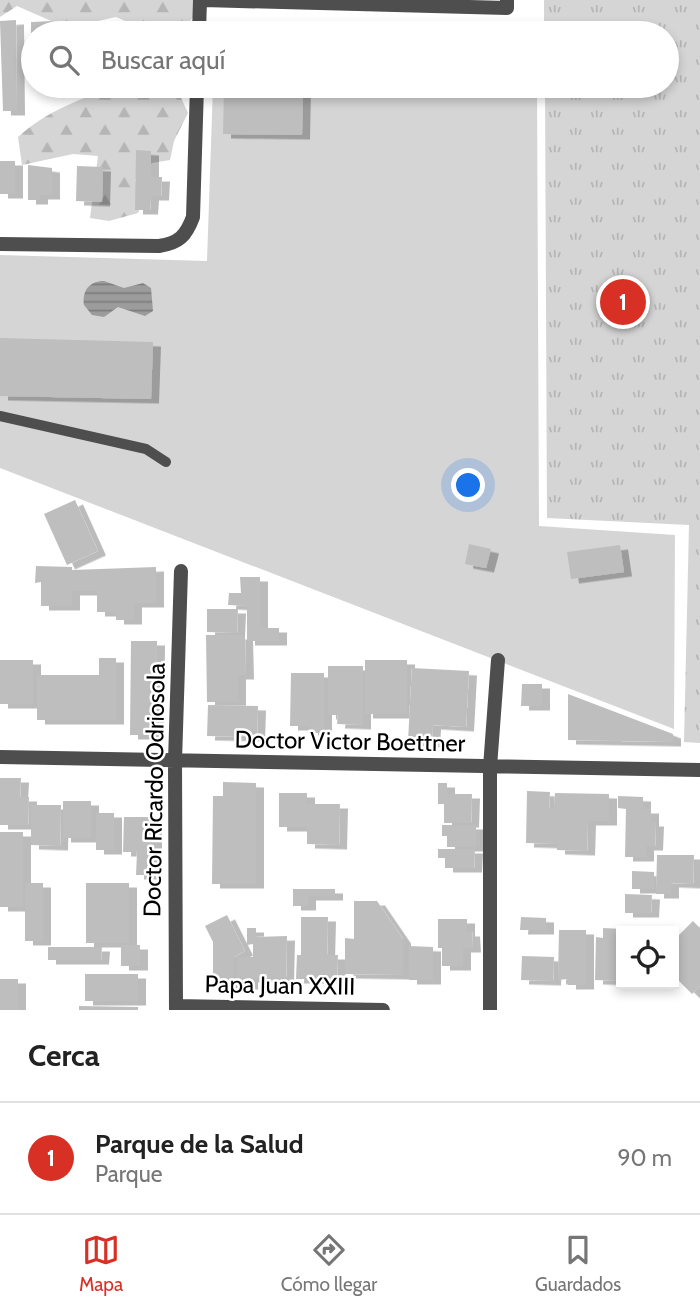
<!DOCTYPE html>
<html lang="es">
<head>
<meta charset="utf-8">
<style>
  :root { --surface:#fff; --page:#f6f6f6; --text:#222; --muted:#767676; --line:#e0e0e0; --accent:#d93025 }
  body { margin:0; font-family:Cabin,sans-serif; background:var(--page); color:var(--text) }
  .controls { position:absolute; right:21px; bottom:21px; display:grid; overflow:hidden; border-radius:0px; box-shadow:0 4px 10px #0003 }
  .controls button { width:63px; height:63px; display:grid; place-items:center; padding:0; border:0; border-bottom:2px solid var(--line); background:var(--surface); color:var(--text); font:35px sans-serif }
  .you { position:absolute; left:469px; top:486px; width:24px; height:24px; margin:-18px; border:5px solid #fff; border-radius:50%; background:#1a73e8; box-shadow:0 0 0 10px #1a73e833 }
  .badge { display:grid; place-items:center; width:46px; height:46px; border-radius:50%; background:var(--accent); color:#fff; font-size:23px; font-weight:700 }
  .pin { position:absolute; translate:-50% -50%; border:4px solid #fff; box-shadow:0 2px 7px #0006 }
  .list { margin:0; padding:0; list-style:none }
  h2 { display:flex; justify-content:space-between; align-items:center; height:91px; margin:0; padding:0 28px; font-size:30px }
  h2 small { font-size:23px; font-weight:400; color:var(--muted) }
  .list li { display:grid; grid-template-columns:46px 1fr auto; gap:21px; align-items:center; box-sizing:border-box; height:112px; padding:0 28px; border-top:2px solid var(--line) }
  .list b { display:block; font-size:26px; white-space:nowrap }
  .list p { margin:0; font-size:23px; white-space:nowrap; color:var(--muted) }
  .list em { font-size:23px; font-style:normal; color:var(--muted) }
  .icon { flex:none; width:38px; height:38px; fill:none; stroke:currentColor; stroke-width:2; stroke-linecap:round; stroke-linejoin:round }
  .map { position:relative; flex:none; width:700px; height:1010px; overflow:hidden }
  .search { position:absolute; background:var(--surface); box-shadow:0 4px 10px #0003; left:21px; right:21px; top:21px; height:77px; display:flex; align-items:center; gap:18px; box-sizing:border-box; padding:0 24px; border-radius:38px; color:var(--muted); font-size:26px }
  .sheet { height:203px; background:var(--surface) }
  nav { display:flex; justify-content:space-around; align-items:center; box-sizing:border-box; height:98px; border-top:2px solid var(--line); background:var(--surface); font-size:19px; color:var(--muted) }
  nav a { display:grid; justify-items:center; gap:4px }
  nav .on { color:var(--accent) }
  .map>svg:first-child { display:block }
  .grass { fill:#d5d5d5 }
  .forest { fill:url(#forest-firs) }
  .park { fill:url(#park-tufts) }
  .water { fill:url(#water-rules) }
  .building { fill:#bebebe; filter:url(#shadow) }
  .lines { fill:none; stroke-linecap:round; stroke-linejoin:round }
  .lane { stroke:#4e4e4e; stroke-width:10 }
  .street { stroke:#4e4e4e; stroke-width:14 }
  .labels { text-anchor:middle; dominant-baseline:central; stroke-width:5; stroke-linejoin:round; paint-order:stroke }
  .street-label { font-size:24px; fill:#000; stroke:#fff }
</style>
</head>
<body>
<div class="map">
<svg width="700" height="1010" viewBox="0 0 700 1010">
  <defs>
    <pattern id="forest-firs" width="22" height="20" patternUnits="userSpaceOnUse" patternTransform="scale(1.75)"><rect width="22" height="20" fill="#d5d5d5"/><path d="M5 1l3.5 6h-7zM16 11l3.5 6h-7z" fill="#b5b5b5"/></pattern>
    <pattern id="park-tufts" width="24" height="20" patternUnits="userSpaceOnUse" patternTransform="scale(1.75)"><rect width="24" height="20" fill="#d5d5d5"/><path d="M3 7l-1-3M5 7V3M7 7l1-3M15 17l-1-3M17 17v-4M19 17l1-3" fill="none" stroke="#b5b5b5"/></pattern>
    <pattern id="water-rules" width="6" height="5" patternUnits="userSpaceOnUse" patternTransform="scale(1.75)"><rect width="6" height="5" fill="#9c9c9c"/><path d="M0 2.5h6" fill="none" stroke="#7d7d7d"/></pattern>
    <filter id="shadow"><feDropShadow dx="8" dy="4.5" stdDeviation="0" flood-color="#0004"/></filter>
  </defs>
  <rect width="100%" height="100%" fill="#fff"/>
  <path class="grass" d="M215,22L537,27V33H214Z
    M213,86H537L539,526L675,535L674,729L0,468V255L207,261Z"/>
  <path class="forest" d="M0,0H201V2L188,26L148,31L116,17L89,23L58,24L17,6L0,17Z
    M120,86L177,89L188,113L174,141L170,160L152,163L135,180L146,196L138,213L109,221L90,218L98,156L73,154L22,165L18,137C47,111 83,97 120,86Z"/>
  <path class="park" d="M544,0H700V743L684,742L689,525L547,518L545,86H667V33H544Z"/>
  <path class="water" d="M104,281L124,288L143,283L151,288L153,311L145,316L118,307L104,317L92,315L84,305C82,291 89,281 104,281Z"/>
  <path class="building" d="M16,20L17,111H3L0,21Z
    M53,21V33H31V22Z
    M85,24H114L113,33H85Z
    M225,27L304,28V33H225Z
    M140,30H163V33H140Z
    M224,86H303L302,135L223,134Z
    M136,150L151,151V177H162L161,196H151L150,210H135Z
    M0,161H15V194H0Z
    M28,165L52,168V195H40V200H28Z
    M77,166L103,167L102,202L76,201Z
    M0,338L153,342L151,399L0,396Z
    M75,500L98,551L67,565L44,514Z
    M469,544L491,549L486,568L465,564Z
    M620,545L624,572L571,579L567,552Z
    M36,566L72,567V570L156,567V603H134V620H116V612H97V591H72V606H41V582L35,583Z
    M240,577H260V628H279V641H247V606L228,605L229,593H241Z
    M207,609H238L237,633L207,632Z
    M206,635H245L246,675H238V702H207Z
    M131,641H157L156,735H130Z
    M99,658H116V720H37V675H99Z
    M0,660H33V704H0Z
    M365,660H407V714H365Z
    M328,666H363V725L337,724L338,715H328Z
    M412,668L469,671L466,727L433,725L432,743L408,741Z
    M291,673H324V733H310V726H290Z
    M522,684H542V706H521Z
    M568,694L673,734V742L568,740Z
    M208,705L258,706L257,737L207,736Z
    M0,778H21L20,797H29L28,825H0Z
    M223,782L256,783V884H212L213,796H223Z
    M438,783H447V794H472L471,823H444V804H438Z
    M527,791L550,792L549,808H554L555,793L609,794V821H588L587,851L557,850V844L526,843Z
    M279,793H307V804H340L339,845L307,844V827H279Z
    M618,796L643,797V809H651V822H656L655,846H646V857H625L626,809L618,808Z
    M63,801H91V838H63Z
    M31,805H61L60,846L31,845Z
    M96,813H114V850H96Z
    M124,817H154V875H136L137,852H123Z
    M442,825H476V847H447V836H442Z
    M0,832H23V907H0Z
    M438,849H475L474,868H445V858H438Z
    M657,855H694L693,884L671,883V894H656Z
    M632,871L654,872V889H632Z
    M25,883H43V941H25Z
    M86,883H129V943H86Z
    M293,889H335V896H308V906H293Z
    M625,894L652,895L651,913H625Z
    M354,901H377L403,939V975L345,974V938L354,939Z
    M227,915L245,951L234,957V987H213V942L205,926Z
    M301,917H328L327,955H338L337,979H296L297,955H301Z
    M521,917L546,918V930H520Z
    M438,919H467V932H472L473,948H463V966H442V948H438Z
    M693,921L700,928V986L692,994L674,976V940Z
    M247,928H256V937L287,936L286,978H250V985L237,986V957H253V944L247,945Z
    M603,928L623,929L621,981L595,980L596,937L603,938Z
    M559,930H586V985H568V979L558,980Z
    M121,945H140V966H121Z
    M409,946L433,947V980H409Z
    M48,947H102L101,960H48Z
    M522,956L554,957L553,981L521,980Z
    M85,974H138V1001H85Z
    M0,979H18V1010H0Z
    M79,1006L138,1007V1010H79Z"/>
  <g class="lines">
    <path class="lane" d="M0,416L146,449L166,462"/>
    <path class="street" d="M204,0L507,8V0
      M199,33L200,0
      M0,244L159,246C179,243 186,236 193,217L197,86
      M0,757L700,770
      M176,1006L383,1010
      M176,1010L175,761L181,571
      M490,1010V767L498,660"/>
  </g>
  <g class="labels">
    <g class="street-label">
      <text transform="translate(350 741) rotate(1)">Doctor Victor Boettner</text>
      <text transform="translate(154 790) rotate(-89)">Doctor Ricardo Odriosola</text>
      <text transform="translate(280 985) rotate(1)">Papa Juan XXIII</text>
    </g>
  </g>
</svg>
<div class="controls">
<button><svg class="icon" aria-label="locate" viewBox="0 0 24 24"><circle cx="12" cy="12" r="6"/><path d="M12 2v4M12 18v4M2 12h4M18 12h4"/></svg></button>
</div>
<div class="you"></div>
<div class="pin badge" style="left:623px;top:302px">1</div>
<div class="search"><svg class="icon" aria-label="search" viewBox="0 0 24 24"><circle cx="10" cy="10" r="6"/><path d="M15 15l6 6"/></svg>Buscar aquí</div>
</div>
<section class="sheet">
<h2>Cerca<small></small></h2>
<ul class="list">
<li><span class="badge">1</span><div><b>Parque de la Salud</b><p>Parque</p></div><em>90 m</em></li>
</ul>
</section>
<nav>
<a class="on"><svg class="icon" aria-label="map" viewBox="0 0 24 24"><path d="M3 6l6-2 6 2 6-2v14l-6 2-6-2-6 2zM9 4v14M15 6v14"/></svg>Mapa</a>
<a><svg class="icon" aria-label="directions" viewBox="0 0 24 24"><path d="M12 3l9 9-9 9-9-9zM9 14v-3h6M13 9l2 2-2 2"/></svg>Cómo llegar</a>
<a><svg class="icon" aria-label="saved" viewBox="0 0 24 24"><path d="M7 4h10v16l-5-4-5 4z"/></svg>Guardados</a>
</nav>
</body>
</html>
